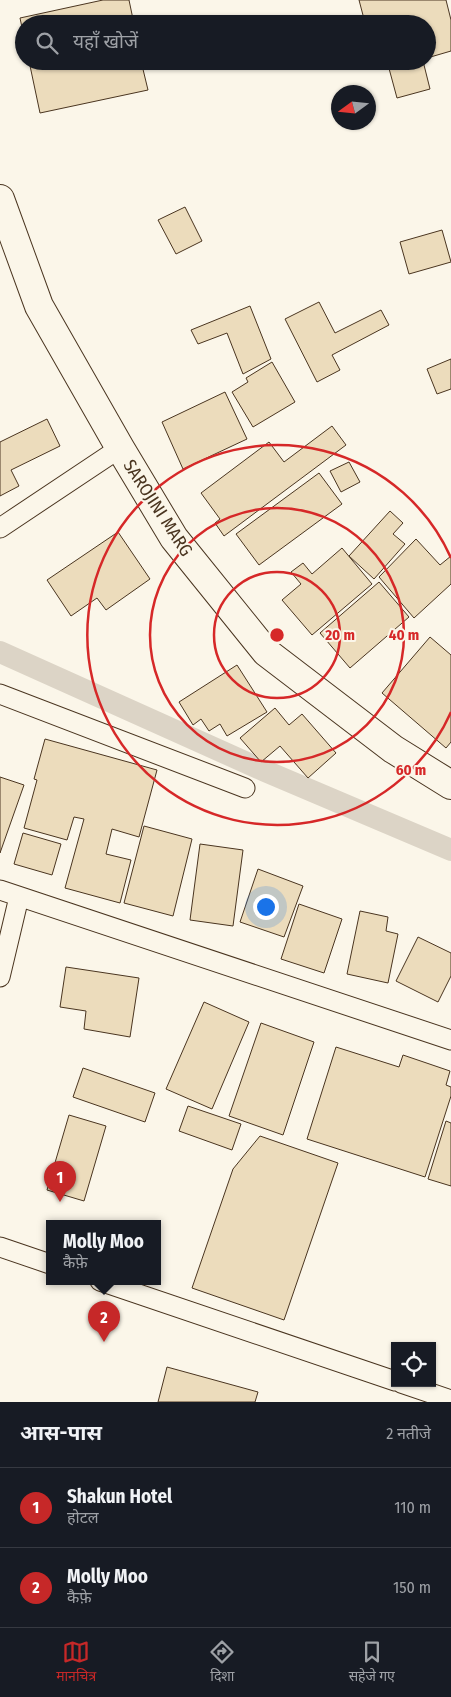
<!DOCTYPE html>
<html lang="hi">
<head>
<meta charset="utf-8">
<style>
  :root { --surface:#171b24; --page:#242831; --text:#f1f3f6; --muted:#9ea1a6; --line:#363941; --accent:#c62828 }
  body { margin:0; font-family:"Fira Sans Condensed","Noto Sans Devanagari",sans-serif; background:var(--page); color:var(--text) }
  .controls { position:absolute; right:15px; bottom:15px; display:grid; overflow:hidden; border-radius:0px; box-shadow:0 1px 4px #0004 }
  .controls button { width:45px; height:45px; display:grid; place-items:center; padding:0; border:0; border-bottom:1px solid var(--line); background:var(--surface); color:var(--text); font:25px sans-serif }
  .compass { position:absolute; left:331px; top:85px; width:45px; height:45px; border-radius:50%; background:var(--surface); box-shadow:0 1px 4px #0004; rotate:255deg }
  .you { position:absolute; left:265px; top:906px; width:18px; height:18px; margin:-12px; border:4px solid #fff; border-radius:50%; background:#1a73e8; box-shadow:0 0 0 8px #1a73e833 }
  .badge { display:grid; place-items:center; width:32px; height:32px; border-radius:50%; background:var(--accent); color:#fff; font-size:16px; font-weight:700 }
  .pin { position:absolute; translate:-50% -41px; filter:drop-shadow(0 1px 2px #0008) }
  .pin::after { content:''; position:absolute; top:26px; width:18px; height:15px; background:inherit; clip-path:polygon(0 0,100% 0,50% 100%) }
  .popup { position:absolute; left:46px; top:1220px; width:115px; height:65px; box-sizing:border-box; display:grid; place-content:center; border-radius:0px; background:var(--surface); filter:drop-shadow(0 1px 4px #0005); font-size:16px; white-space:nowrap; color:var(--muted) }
  .popup b { font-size:19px; color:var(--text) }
  .popup::after { content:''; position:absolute; left:50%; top:100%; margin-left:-10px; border:10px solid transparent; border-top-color:var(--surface) }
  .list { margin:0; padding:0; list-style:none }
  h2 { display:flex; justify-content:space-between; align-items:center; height:65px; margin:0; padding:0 20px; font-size:21px }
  h2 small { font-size:16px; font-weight:400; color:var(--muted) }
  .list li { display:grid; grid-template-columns:32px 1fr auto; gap:15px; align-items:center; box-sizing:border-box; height:80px; padding:0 20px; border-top:1px solid var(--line) }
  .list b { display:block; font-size:19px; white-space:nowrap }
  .list p { margin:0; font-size:16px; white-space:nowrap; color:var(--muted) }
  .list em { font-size:16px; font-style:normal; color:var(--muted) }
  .icon { flex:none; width:28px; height:28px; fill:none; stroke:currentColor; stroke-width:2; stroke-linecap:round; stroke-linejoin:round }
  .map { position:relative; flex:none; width:451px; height:1402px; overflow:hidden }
  .search { position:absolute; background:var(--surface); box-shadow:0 1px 4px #0004; left:15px; right:15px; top:15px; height:55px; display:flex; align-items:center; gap:12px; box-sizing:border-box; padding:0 18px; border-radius:28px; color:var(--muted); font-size:19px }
  .sheet { height:225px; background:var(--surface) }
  nav { display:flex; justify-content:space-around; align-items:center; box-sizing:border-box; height:70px; border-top:1px solid var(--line); background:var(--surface); font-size:14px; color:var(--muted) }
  nav a { display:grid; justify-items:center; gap:2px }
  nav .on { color:var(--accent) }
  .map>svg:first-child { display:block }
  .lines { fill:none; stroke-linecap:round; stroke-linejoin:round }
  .canal { stroke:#dcd4c6; stroke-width:22 }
  .building { fill:#ecdcbc; stroke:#4a3520 }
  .street-casing { stroke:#4a3520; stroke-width:21 }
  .secondary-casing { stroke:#4a3520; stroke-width:30 }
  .street { stroke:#fbf6e9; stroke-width:19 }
  .secondary { stroke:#fbf6e9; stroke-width:28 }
  .ring { fill:none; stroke:#d62828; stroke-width:2.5 }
  .labels { text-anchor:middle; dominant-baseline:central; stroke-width:4; stroke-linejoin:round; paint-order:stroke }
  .street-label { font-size:18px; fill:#4a3520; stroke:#fbf6e9 }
  .centre { fill:#d62828; stroke:#fbf6e9; stroke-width:2.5 }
  .ring-label { font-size:15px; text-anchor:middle; font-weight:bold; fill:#d62828; stroke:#fbf6e9; stroke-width:4; stroke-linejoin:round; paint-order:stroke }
</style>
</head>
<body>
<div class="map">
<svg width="451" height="1402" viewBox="0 0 451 1402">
  <rect width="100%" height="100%" fill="#fbf6e9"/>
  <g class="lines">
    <path class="canal" d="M0,652L265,771L451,850"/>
  </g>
  <path class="building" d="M103,0H129L134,24H24V37L20,18Z
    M359,0H446L451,20V51L427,58V24H377L376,16L364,19Z
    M29,61H141L148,90L40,113Z
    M387,61H423L430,89L397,98Z
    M185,207L202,241L176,254L158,220Z
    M442,230L451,262L409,274L400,242Z
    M319,302L335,333L381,310L389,325L332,355L340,370L317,382L285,319Z
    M250,306L271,359L243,374L227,333L198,344L191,330Z
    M451,359V389L437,394L427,369Z
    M272,362L295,402L253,427L232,392L248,382L246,378Z
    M225,392L247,439L183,469L162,422Z
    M47,419L60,446L11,470L19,486L0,496V442Z
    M332,426L346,445L224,536L215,523L220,519L201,493L269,442L284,462Z
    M349,462L360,482L341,492L330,471Z
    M319,473L342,504L259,565L236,534Z
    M390,511L403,523L393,534L405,544L374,579L349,556Z
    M118,532L150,579L106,610L97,598L71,616L47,580Z
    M416,539L440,565L451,556V584L414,618L379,577Z
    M342,548L372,584L312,635L282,600L301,584L291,572L303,563L312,574Z
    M379,582L409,617L350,668L320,633Z
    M430,637L451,655V742L446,748L382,693Z
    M237,665L267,712L227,736L220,724L209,731L201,719L193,725L179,702Z
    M275,708L289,725L302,714L336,753L308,778L280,746L261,762L240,738Z
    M45,739L157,770L139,837L112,829L106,854L131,860L120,903L65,888L84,819L74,817L67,840L24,828L37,780L34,779Z
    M0,777L24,785L0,853Z
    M144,826L192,839L173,916L124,903Z
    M23,833L61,844L52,875L14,864Z
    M200,844L243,850L233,926L190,920Z
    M258,869L303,886L284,937L240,922Z
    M299,904L342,919L324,973L281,959Z
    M360,911L388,917L386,931L398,934L388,983L347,974Z
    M418,937L451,953V976L438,1002L396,981Z
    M66,967L139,978L130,1037L84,1029L86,1011L60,1007Z
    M204,1002L249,1022L212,1109L166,1089Z
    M261,1023L314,1042L283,1135L229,1116Z
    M336,1047L399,1067L403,1055L450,1071L446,1085L451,1087V1096L425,1177L307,1139Z
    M83,1068L155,1093L145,1122L73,1097Z
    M188,1106L241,1124L232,1150L179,1131Z
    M69,1115L106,1126L84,1201L47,1190Z
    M446,1121L451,1123V1186L428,1179Z
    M260,1136L338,1163L284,1320L192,1288L233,1169Z
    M167,1367L258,1392L255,1402H158Z"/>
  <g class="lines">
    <defs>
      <path id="street" d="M0,528L120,448
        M0,694L245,788
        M0,890L451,1040
        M0,977L19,897
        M0,1247L50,1264
        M100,1281L395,1381
        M401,1383L451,1400"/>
      <path id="secondary" d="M0,199L39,306L120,448L174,538L266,652L393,749L451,785"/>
    </defs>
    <use href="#street" class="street-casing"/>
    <use href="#secondary" class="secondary-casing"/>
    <use href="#street" class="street"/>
    <use href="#secondary" class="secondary"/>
  </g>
  <g class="ring">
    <circle cx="277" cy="635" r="63"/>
    <circle cx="277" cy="635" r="127"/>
    <path d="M451 712A190 190 0 1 1 451 558"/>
  </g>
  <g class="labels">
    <g class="street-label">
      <text transform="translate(158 508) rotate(57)">SAROJINI MARG</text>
    </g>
  </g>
  <circle cx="277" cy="635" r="8" class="centre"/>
  <g class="ring-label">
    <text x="340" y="640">20 m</text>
    <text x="404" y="640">40 m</text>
    <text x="411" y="775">60 m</text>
  </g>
</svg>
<div class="controls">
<button><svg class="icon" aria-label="locate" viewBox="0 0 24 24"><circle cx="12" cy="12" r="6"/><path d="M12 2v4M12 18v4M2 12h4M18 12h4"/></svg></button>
</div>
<svg class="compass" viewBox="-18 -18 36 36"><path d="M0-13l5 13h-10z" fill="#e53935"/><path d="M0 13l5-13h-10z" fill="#9ea1a6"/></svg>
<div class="you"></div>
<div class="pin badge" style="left:60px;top:1202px">1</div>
<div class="pin badge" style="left:104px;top:1342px">2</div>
<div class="popup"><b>Molly Moo</b>कैफ़े</div>
<div class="search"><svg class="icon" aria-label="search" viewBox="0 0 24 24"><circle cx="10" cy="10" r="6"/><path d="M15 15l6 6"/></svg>यहाँ खोजें</div>
</div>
<section class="sheet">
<h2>आस-पास<small>2 नतीजे</small></h2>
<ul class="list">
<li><span class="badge">1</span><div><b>Shakun Hotel</b><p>होटल</p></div><em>110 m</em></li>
<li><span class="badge">2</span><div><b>Molly Moo</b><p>कैफ़े</p></div><em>150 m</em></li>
</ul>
</section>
<nav>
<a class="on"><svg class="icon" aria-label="map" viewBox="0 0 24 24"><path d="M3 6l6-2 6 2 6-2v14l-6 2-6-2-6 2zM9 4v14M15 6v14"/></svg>मानचित्र</a>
<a><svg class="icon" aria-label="directions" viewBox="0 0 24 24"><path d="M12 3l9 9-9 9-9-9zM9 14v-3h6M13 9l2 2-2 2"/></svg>दिशा</a>
<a><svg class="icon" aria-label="saved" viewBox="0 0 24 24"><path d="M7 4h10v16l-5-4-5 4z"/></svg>सहेजे गए</a>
</nav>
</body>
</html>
